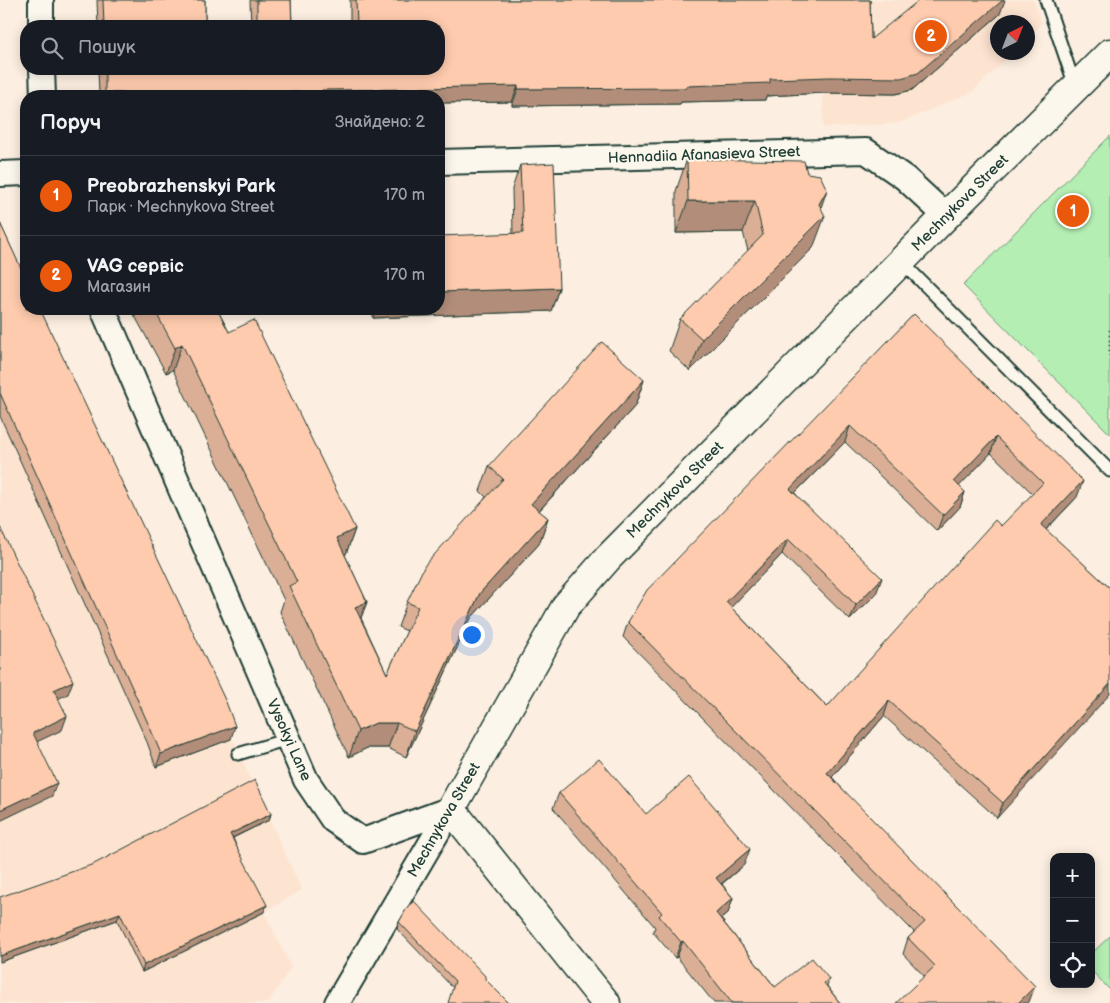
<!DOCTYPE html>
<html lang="uk">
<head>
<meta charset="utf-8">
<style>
  :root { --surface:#171b24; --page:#20242c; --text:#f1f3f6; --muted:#9ea1a6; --line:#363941; --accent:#ea580c }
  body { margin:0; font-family:"Balsamiq Sans",sans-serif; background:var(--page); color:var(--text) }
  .controls { position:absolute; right:15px; bottom:15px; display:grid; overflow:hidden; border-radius:10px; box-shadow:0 2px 12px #0003 }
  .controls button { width:45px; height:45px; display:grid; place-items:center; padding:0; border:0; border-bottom:1px solid var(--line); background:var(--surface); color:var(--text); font:25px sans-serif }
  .compass { position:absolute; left:990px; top:15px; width:45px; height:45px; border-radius:50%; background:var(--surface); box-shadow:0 2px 12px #0003; rotate:42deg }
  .you { position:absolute; left:471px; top:634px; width:18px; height:18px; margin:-12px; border:4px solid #fff; border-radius:50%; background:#1a73e8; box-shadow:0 0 0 8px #1a73e833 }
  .badge { display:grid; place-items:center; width:32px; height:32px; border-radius:50%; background:var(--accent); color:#fff; font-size:16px; font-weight:700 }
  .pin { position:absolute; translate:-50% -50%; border:2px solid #fff; box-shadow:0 1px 5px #0006 }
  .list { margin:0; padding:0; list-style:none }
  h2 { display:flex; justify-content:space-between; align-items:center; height:65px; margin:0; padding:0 20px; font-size:21px }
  h2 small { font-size:16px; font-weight:400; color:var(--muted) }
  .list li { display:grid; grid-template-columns:32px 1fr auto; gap:15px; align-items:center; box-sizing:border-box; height:80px; padding:0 20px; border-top:1px solid var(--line) }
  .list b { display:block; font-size:19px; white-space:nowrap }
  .list p { margin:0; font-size:16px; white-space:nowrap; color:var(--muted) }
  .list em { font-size:16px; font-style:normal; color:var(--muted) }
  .icon { flex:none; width:28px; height:28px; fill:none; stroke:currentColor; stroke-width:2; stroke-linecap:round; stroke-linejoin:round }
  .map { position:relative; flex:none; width:1110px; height:1003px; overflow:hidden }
  .search { position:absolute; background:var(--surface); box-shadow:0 2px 12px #0003; left:20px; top:20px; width:425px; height:55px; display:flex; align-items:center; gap:12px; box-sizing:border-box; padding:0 18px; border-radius:20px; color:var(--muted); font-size:19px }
  .panel { position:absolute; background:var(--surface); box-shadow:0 2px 12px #0003; left:20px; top:90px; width:425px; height:225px; border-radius:20px }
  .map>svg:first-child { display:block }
  .built { fill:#fde4d1 }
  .green { fill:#b4eeb3; stroke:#6a9674 }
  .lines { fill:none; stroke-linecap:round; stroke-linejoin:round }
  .service-casing { stroke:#1f3d34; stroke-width:15 }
  .minor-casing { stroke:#1f3d34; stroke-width:28 }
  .primary-casing { stroke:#1f3d34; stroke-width:31 }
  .path { stroke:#1f3d34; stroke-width:3; stroke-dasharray:1 4; stroke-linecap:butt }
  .service { stroke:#fbf7ec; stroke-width:11 }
  .minor { stroke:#fbf7ec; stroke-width:24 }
  .primary { stroke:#fbf7ec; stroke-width:28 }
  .wall { fill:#daaf96; stroke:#1f3d34; fill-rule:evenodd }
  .shaded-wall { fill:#b28e7a; stroke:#1f3d34 }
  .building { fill:#fecbae; stroke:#1f3d34; fill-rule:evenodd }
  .labels { text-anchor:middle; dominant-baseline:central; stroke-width:4; stroke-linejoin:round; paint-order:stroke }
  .street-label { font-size:15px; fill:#1f3d34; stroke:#fbf7ec }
</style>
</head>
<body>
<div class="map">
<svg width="1110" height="1003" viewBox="0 0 1110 1003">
  <rect width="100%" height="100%" fill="#fceee0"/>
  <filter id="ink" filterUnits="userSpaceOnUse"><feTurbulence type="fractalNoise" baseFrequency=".02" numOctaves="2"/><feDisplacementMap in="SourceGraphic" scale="10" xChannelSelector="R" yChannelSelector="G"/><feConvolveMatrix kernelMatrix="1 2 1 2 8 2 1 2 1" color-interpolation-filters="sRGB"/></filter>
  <g filter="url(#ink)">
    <path class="built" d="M824,0H1033L1042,23L1028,38V22H998V52L1013,53L972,92L899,123L823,128Z
      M0,235L26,309H34L302,890L264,912L291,967L268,1003H0Z"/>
    <path class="green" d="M1110,136V434L963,285Z
      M1110,936V990L1091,970V954Z"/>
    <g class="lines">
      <defs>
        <path id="service" d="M1046,0L1075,86
          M901,261L1110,471
          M238,754L288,739"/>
        <path id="minor" d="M41,0V26
          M42,69L43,96
          M439,162L866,151L905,178L946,216
          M0,174L26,173
          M103,309L306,780L333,820L363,841L451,809
          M337,1003L451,809"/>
        <path id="primary" d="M606,1003L451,809L566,606L608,558L946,216L1110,53"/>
      </defs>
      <use href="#service" class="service-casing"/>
      <use href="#minor" class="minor-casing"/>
      <use href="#primary" class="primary-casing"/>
      <path class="path" d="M1110,330V357"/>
      <use href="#service" class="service"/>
      <use href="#minor" class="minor"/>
      <use href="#primary" class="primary"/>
    </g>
    <path class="wall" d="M97,0H205V26H98Z
      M250,0H291L292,26H251Z
      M350,0H870L871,39L1000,14L912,90L895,94L824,93L766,96L765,100L681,102L680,104L512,106V102L439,103V96H99L98,69H439L350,25Z
      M687,159L807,173L821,208L813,248L690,371L669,351L680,319L748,251L743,232L676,233V191Z
      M520,165L559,288L551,311L373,318V309H439L513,234L512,189Z
      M0,223L231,739L156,767L147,742L0,416Z
      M131,309H217L229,332L355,529L346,554L345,555L367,602L361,618L387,674L407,631L398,627L407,602L486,497L480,491L489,466L644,380L635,406L539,511L548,518L539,544L471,618L406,757L388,748H367L349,757L280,612L284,600L173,370L166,373Z
      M914,314L1077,497L1046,530L1110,588L997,818L884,716L832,777L1029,1002L924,976L903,954L908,938L914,932L623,637L628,622ZM845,442L937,531L960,507L965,492L959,486L991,453L1033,494L827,707L731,607L782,554L850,620L876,594L795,493Z
      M559,793L646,814L744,865L722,884L733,898L728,913L721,919L775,987L829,979L827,986L840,1003H714L677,957L675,958L653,932L655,927L553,808Z
      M271,814L269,820L233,838L264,912L142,972L117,920L0,962Z
      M399,922L485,976L453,988L397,929Z"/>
    <path class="shaded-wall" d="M1003,0H1005L1000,14L912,90L895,94L824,93L766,96L765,100L681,102L680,104L512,106L518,89L686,86L770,79Z
      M518,86L512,102L439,103V96H104L105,93Z
      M827,190L816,222L825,216L813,248L690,371L702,339L819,204Z
      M688,201H755L743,232L676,233Z
      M559,288L551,311L373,318L376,309H439V292Z
      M182,344L173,370L166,373L175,348Z
      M644,380L635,406L522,529L531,504Z
      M850,426L845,442L784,504L790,489Z
      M996,437L991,453L949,497L954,481Z
      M1083,481L1077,497L1035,541L1041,525Z
      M965,492L960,507L937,531L943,515Z
      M548,518L539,544L471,618L406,757L415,731L480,593Z
      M355,529L346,554L328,563L337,538Z
      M788,539L782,554L721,618L726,602Z
      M882,578L876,594L850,620L856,605Z
      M367,602L357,627L355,607Z
      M73,681L68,694L49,703L54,690Z
      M1110,684V694L997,818L1003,803Z
      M889,701L884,716L822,789L827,773Z
      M67,716L62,730L28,746L33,733Z
      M376,723H397L388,748H367L349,757L358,731Z
      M235,726L231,739L156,767L161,754Z
      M57,783L52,796L0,821V810Z
      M271,814L269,820L228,840L230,834Z
      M750,849L744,865L710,893L716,878Z
      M733,898L728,913L710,928L716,913Z
      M267,905L264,912L142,972L144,965Z
      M120,913L117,920L0,962V956Z
      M683,941L677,957L675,958L681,942Z
      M1035,986L1029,1002L1028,1003H1018Z"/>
    <path class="building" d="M103,0H205V26H104Z
      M257,0H291L292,26H257Z
      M356,0H870L871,39L919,0H1003L918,73L901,78L830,77L770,79V83L686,86V88L518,89V86L421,88V89L322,90V92L105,93V69H439V26H313L357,25Z
      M687,159L804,161L807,173L820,175L827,190L819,204L825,216L702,339L680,319L763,235L755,201H688Z
      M554,163L559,288L439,292V236L523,233L520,165Z
      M0,223L26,279V309H40L226,702L235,726L161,754L151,730L0,393Z
      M154,309H217L229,332L254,320L355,529L337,538L367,602L355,607L387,674L418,607L407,602L425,565L503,479L489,466L602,342L644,380L531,504L548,518L480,593L415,731L397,723H376L358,731L289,586L297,582L182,344L175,348Z
      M914,314L1083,481L1041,525L1110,588V684L1003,803L889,701L827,773L1035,986L1018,1003H896L935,966L908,938L925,922L628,622L647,590ZM850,426L943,515L965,492L954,481L996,437L1043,483L1001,526L995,520L827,707L726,602L788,539L856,605L882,578L790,489Z
      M0,527L73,681L54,690L67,716L33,733L57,783L0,810Z
      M599,759L646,814L689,777L750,849L716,878L733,898L716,913L775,987L812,958L829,979L824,983L840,1003H732L683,941L681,942L659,916L662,913L559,793Z
      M255,780L271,814L230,834L267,905L144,965L120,913L0,956V897L94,864Z
      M414,901L485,976V979L509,1003H448L455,981L399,922L408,906Z"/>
  </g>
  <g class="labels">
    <g class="street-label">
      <text transform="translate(704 155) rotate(-2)">Hennadiia Afanasieva Street</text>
      <text transform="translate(960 203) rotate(-45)">Mechnykova Street</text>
      <text transform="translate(675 490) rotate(-45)">Mechnykova Street</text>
      <text transform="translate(289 740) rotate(66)">Vysokyi Lane</text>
      <text transform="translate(444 820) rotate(-60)">Mechnykova Street</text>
    </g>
  </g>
</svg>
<div class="controls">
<button>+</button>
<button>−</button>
<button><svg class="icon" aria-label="locate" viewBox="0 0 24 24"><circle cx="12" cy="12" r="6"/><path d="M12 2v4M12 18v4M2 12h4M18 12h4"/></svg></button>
</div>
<svg class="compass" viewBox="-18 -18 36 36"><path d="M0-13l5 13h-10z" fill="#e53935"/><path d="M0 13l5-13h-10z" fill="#9ea1a6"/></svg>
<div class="you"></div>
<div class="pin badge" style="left:1073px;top:211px">1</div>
<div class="pin badge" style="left:931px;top:36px">2</div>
<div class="search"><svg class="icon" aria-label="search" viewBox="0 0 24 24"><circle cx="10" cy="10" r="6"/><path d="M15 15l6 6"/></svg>Пошук</div>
<section class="panel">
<h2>Поруч<small>Знайдено: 2</small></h2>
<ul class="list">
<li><span class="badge">1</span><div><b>Preobrazhenskyi Park</b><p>Парк · Mechnykova Street</p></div><em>170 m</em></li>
<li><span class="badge">2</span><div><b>VAG сервіс</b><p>Магазин</p></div><em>170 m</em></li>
</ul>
</section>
</div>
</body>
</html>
